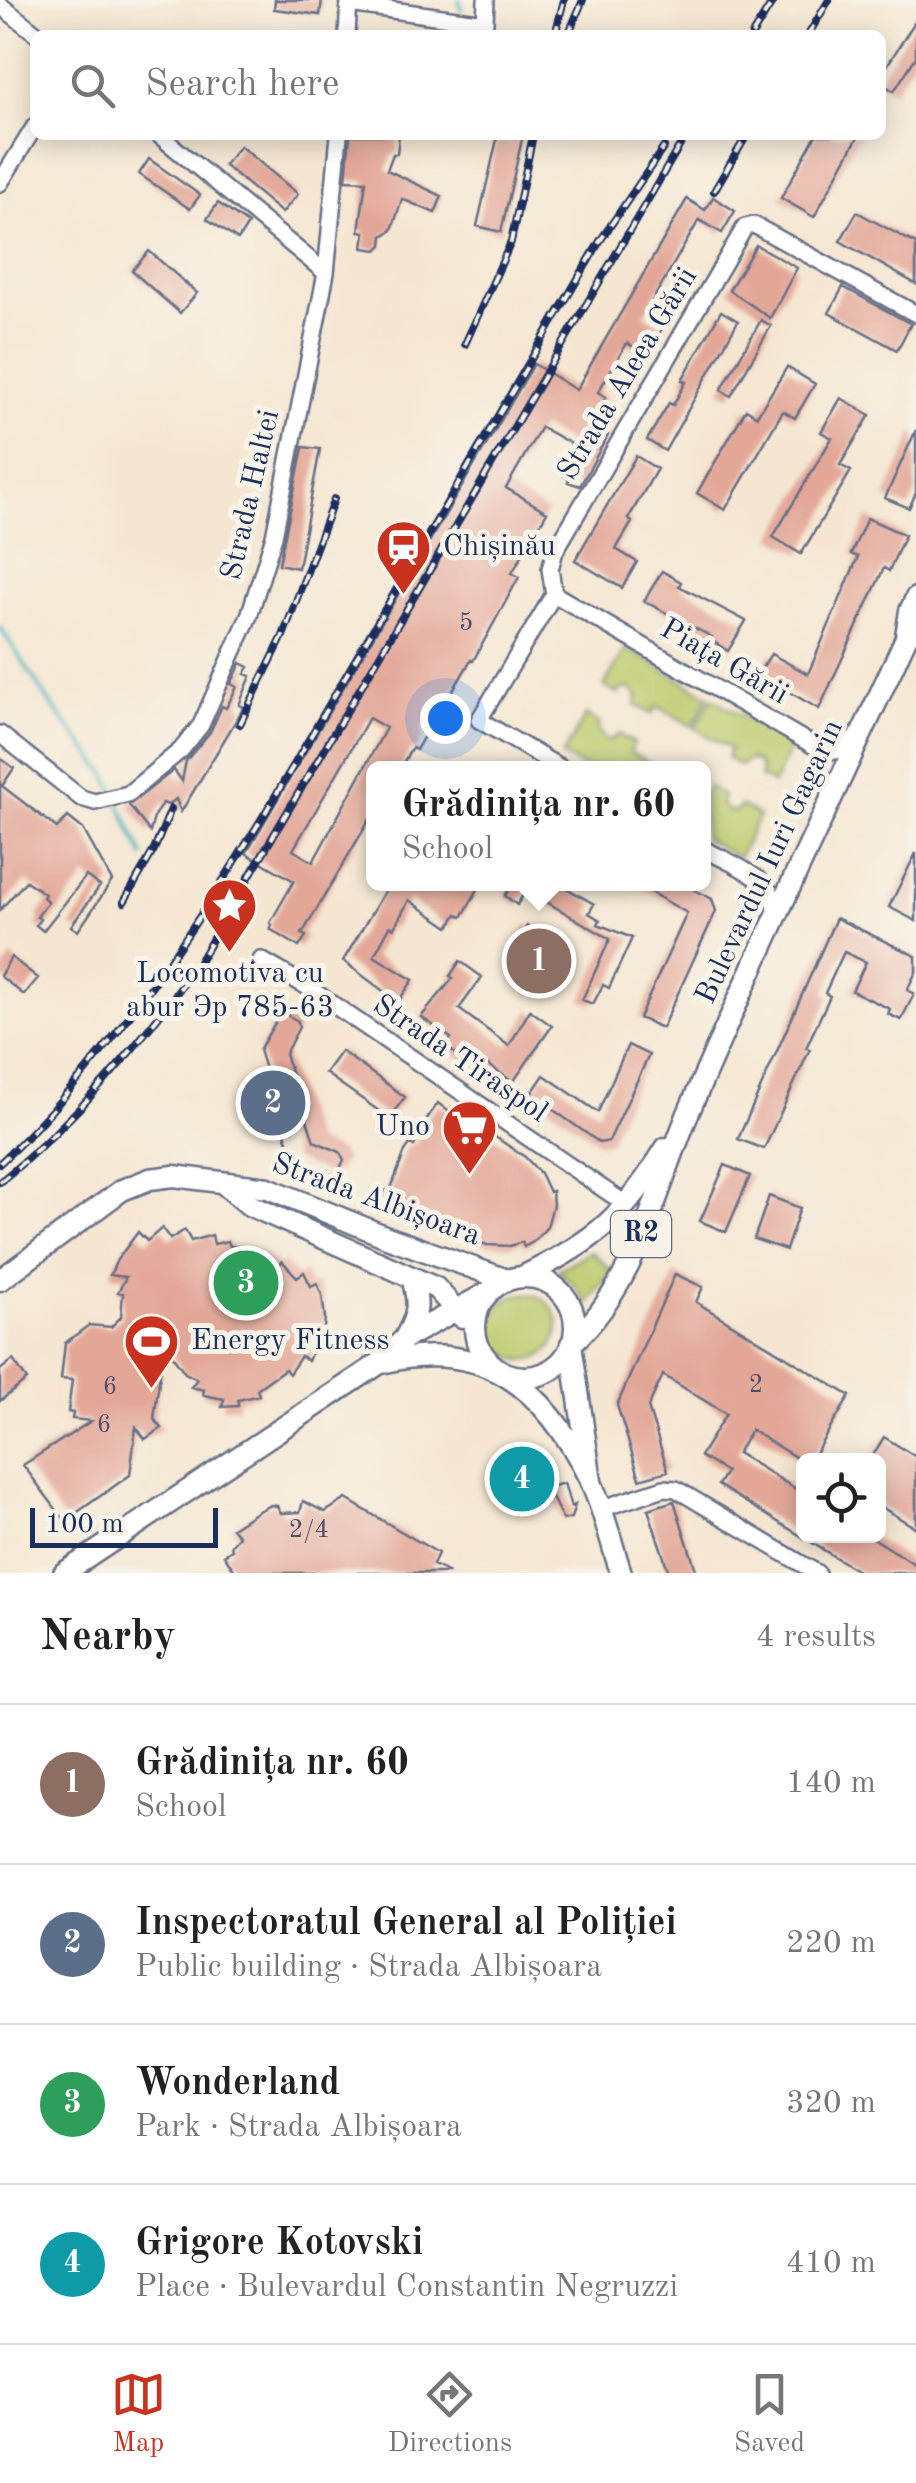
<!DOCTYPE html>
<html lang="en">
<head>
<meta charset="utf-8">
<style>
  :root { --surface:#fff; --page:#f2f2f2; --text:#222; --muted:#767676; --line:#e0e0e0; --accent:#c8321e }
  body { margin:0; font-family:"Old Standard TT",serif; background:var(--page); color:var(--text) }
  .controls { position:absolute; right:30px; bottom:30px; display:grid; overflow:hidden; border-radius:15px; box-shadow:0 5px 25px #0003 }
  .controls button { width:90px; height:90px; display:grid; place-items:center; padding:0; border:0; border-bottom:2px solid var(--line); background:var(--surface); color:var(--text); font:50px sans-serif }
  .scale { position:absolute; left:30px; bottom:25px; width:188px; box-sizing:border-box; padding-left:10px; border:5px solid #1b2f5e; border-top:0; font-size:28px; line-height:35px; white-space:nowrap; color:#1b2f5e; -webkit-text-stroke:8px #f7f3e8; paint-order:stroke }
  .you { position:absolute; left:445px; top:718px; width:35px; height:35px; margin:-25px; border:8px solid #fff; border-radius:50%; background:#1a73e8; box-shadow:0 0 0 15px #1a73e833 }
  .badge { display:grid; place-items:center; width:65px; height:65px; border-radius:50%; background:var(--accent); color:#fff; font-size:32px; font-weight:700 }
  .pin { position:absolute; translate:-50% -50%; border:5px solid #fff; box-shadow:0 2px 10px #0006 }
  .popup { position:absolute; left:366px; top:761px; width:345px; height:130px; box-sizing:border-box; display:grid; place-content:center; border-radius:15px; background:var(--surface); filter:drop-shadow(0 2px 8px #0005); font-size:32px; white-space:nowrap; color:var(--muted) }
  .popup b { font-size:38px; color:var(--text) }
  .popup::after { content:''; position:absolute; left:50%; top:100%; margin-left:-20px; border:20px solid transparent; border-top-color:var(--surface) }
  .list { margin:0; padding:0; list-style:none }
  h2 { display:flex; justify-content:space-between; align-items:center; height:130px; margin:0; padding:0 40px; font-size:42px }
  h2 small { font-size:32px; font-weight:400; color:var(--muted) }
  .list li { display:grid; grid-template-columns:65px 1fr auto; gap:30px; align-items:center; box-sizing:border-box; height:160px; padding:0 40px; border-top:2px solid var(--line) }
  .list b { display:block; font-size:38px; white-space:nowrap }
  .list p { margin:0; font-size:32px; white-space:nowrap; color:var(--muted) }
  .list em { font-size:32px; font-style:normal; color:var(--muted) }
  .icon { flex:none; width:55px; height:55px; fill:none; stroke:currentColor; stroke-width:2; stroke-linecap:round; stroke-linejoin:round }
  .map { position:relative; flex:none; width:916px; height:1573px; overflow:hidden }
  .search { position:absolute; background:var(--surface); box-shadow:0 5px 25px #0003; left:30px; right:30px; top:30px; height:110px; display:flex; align-items:center; gap:25px; box-sizing:border-box; padding:0 35px; border-radius:15px; color:var(--muted); font-size:38px }
  .sheet { height:770px; background:var(--surface) }
  nav { display:flex; justify-content:space-around; align-items:center; box-sizing:border-box; height:140px; border-top:2px solid var(--line); background:var(--surface); font-size:28px; color:var(--muted) }
  nav a { display:grid; justify-items:center; gap:5px }
  nav .on { color:var(--accent) }
  .map>svg:first-child { display:block }
  .green { fill:#bdcb6d; stroke:#6c7d66; stroke-width:2.5 }
  .lines { fill:none; stroke-linecap:round; stroke-linejoin:round }
  .stream { stroke:#40b1ba; stroke-width:4 }
  .building { fill:#e3a798; fill-rule:evenodd }
  .minor-casing { stroke:#676f86; stroke-width:20 }
  .major-casing { stroke:#676f86; stroke-width:25 }
  .minor { stroke:#fff; stroke-width:15 }
  .major { stroke:#fff; stroke-width:20 }
  .rail-casing { stroke:#1b2f5e; stroke-width:8 }
  .rail { stroke:#f7f3e8; stroke-width:4; stroke-dasharray:11; stroke-linecap:butt }
  .labels { text-anchor:middle; dominant-baseline:central; stroke-width:10; stroke-linejoin:round; paint-order:stroke }
  .number-label { font-size:25px; fill:#4d4d6c }
  .shield { fill:#f7f3e8; stroke:#5d6a87; stroke-width:2.5 }
  .shield-label { font-size:28px; font-weight:bold; fill:#1b2f5e }
  .street-label { font-size:30px; fill:#1b2f5e; stroke:#f7f3e8 }
  .poi-label { font-size:30px; fill:#1b2f5e; stroke:#f7f3e8; text-anchor:start }
</style>
</head>
<body>
<div class="map">
<svg width="916" height="1573" viewBox="0 0 916 1573">
  <rect width="100%" height="100%" fill="#f7f3e8"/>
  <filter id="ink" filterUnits="userSpaceOnUse"><feTurbulence type="fractalNoise" baseFrequency=".01" numOctaves="2"/><feDisplacementMap in="SourceGraphic" scale="20" xChannelSelector="R" yChannelSelector="G"/><feConvolveMatrix kernelMatrix="1 2 1 2 8 2 1 2 1" color-interpolation-filters="sRGB"/></filter>
  <filter id="wash" filterUnits="userSpaceOnUse"><feTurbulence type="fractalNoise" baseFrequency=".0048" numOctaves="4" result="noise"/><feDisplacementMap in="SourceGraphic" scale="40" xChannelSelector="R" yChannelSelector="G"/><feGaussianBlur stdDeviation="2.25" result="paint"/><feColorMatrix in="noise" values="0 0 0 0 0 0 0 0 0 0 0 0 0 0 0 0 0 1.4 0 .05"/><feComposite in="paint" operator="in"/></filter>
  <g filter="url(#wash)">
    <rect width="100%" height="100%" fill="#f5e6d1"/>
    <path class="green" d="M626,648L709,696L692,726L657,706L652,714L636,705L638,696L630,688L622,689L618,694L604,686Z
      M712,698L792,745L773,784L760,777L761,770L757,762L749,759L741,766L727,758L730,749L695,728Z
      M586,715L600,724L598,730L604,739L611,740L619,734L634,743L630,752L658,768H585L562,756Z
      M709,787L723,796L721,803L726,810L735,812L741,806L759,816L738,858L704,838V793Z
      M591,1251L612,1271L586,1305L578,1289L558,1270Z
      M492 1327a33 33 0 1 1 66 0a33 33 0 1 1-66 0Z"/>
    <g class="lines">
      <path class="stream" d="M459,0L461,9
        M0,627L50,703L107,775L114,792
        M118,801L143,856"/>
    </g>
    <g id="blocks">
      <path class="building" d="M275,0H322L320,15L274,9Z
        M916,20V57L894,91L881,83V75Z
        M350,135H399L397,154H393L387,170L442,196L435,213L402,199L392,230L383,236L382,245L377,250L363,248L365,232L359,231L366,181L346,180Z
        M498,135H523L501,232L477,226Z
        M816,135H859L814,217L781,198Z
        M240,146L298,194L282,213L224,165Z
        M149,159L200,195L190,209L139,174Z
        M713,197L735,211L722,233L699,220L644,315L663,327L647,355L627,343L598,392L606,397L590,425L608,435L580,486L568,482L569,479L564,476L580,449L541,427L506,488L547,512L512,573L519,577L473,661L471,660L446,702L440,699L421,732L425,734L416,750L412,748L400,768H374V812L302,934L306,936L299,947L270,929L272,925L270,923L294,881L246,853L534,364L576,390L687,199L705,210ZM369,718L386,728L313,862L293,850Z
        M218,203L248,224L238,240L207,219Z
        M857,212L916,244V284L840,241Z
        M756,245L797,268L770,318L729,290Z
        M149,251L197,293L180,313L132,271Z
        M843,287L911,324L897,350L829,313Z
        M721,311L738,321L665,451L647,440L669,403L673,405L686,382L682,380Z
        M761,320L771,326L731,396L721,390Z
        M787,367L815,384L795,418L783,411L725,510L697,493L746,409L757,416Z
        M841,398L870,415L840,465L851,471L801,554L773,537L832,438L821,432Z
        M916,430V493L909,508L885,498Z
        M303,447L320,449L298,568L279,564Z
        M636,456L657,469L628,519L632,522L616,549L637,562L622,588L575,560Z
        M867,518L905,535L889,571L884,568L819,709L758,674L771,654L808,674L858,557L851,554Z
        M662,571L681,582L679,586L746,621L728,651L711,640L712,637L644,601Z
        M241,663L249,667L245,674L251,676L239,705L244,707L181,812L176,799L168,805L163,803L155,814L150,832L129,805L174,770L182,781L186,761L210,732L222,706L226,708L237,687L231,684Z
        M0,758L14,768L2,786L57,828L68,817L83,829L112,881L78,931L71,926L100,886L86,876L43,931L36,925L40,919L37,917L48,902L43,897L45,894L26,881L0,910Z
        M916,853V921L889,907Z
        M389,884H481L462,917L457,914L449,927L409,900L394,928L390,926L374,956L413,980L398,1002L343,961Z
        M512,884H559L594,904L589,913L600,920L598,924L632,938L609,988L603,985L593,1004L582,1000L610,939L526,890L517,905L505,896Z
        M636,884H683L712,899L716,911L662,1028L639,1018L687,913Z
        M836,918L916,956V972L907,990L914,994L901,1020L888,1014L890,1009L852,991L866,962L844,952L825,993L830,996L806,1048L810,1049L764,1149L738,1139Z
        M527,926L561,949L547,969L513,945Z
        M11,957L38,978L24,995L0,976Z
        M460,961L482,977L459,1009L509,1046L530,1010L552,1026L513,1082L478,1058L472,1066L445,1046L451,1038L421,1017L453,978L450,976Z
        M285,1014L298,1021L299,1027L285,1054L314,1141L340,1152L344,1160L338,1172L331,1175L294,1159L283,1127L270,1120L262,1096L269,1082L259,1050L279,1016Z
        M628,1045L649,1055L609,1141L600,1143L531,1094L544,1075L598,1112Z
        M341,1051L405,1097L389,1118L325,1073Z
        M438,1103L467,1126L470,1120L525,1157L540,1173L549,1192L552,1191L553,1205L547,1227L533,1242L524,1247L522,1242L510,1246L487,1245L417,1222L420,1216L381,1201L385,1190L390,1191L405,1151L410,1144L414,1146L418,1139L415,1136Z
        M725,1165L750,1176L726,1232L700,1221Z
        M769,1196L800,1208L786,1250L754,1239Z
        M162,1228L170,1239L185,1230L191,1241L212,1235L214,1244L228,1241L230,1246L255,1249L279,1265L282,1261L297,1277L304,1272L311,1286L317,1283L322,1295L325,1318L322,1349L314,1347L308,1361L301,1356L289,1374L285,1369L257,1389L259,1395L238,1400V1406L222,1407L224,1399L203,1395L204,1390L191,1387L197,1379L185,1373L164,1344L154,1419L162,1428L145,1439L136,1427L130,1475L65,1521L23,1465L91,1421L72,1419L73,1413L68,1412L72,1380L61,1379L65,1343L89,1325L111,1327L121,1317L123,1293L118,1292L126,1277L110,1275L117,1260L138,1232L147,1241Z
        M675,1274L703,1287L696,1302L850,1396L811,1460H800L751,1430L737,1453L804,1494V1536H870L916,1565V1573H861L718,1485L726,1472L700,1456L726,1414L663,1375L648,1407L668,1471L640,1479L617,1405Z
        M13,1360L27,1380L0,1401V1370Z
        M884,1437L916,1457V1528L878,1505V1460H870Z
        M564,1483L571,1507L575,1505L571,1518L563,1520L549,1491L550,1487Z
        M346,1499L438,1553L433,1565L449,1573H236L224,1555L232,1550L231,1545L239,1536L232,1528L258,1511L271,1505L277,1506L281,1513L300,1512L303,1501L325,1512Z
        M674,1501L697,1573H669L648,1509Z"/>
    </g>
  </g>
  <g filter="url(#ink)">
    <use href="#blocks" fill-opacity="0" stroke="#676f86" stroke-width="2.5"/>
    <g class="lines">
      <defs>
        <path id="minor" d="M349,4L485,23L486,0
          M0,5L38,35
          M347,35L349,0
          M159,135L326,273
          M0,183L35,126
          M554,594L816,747L835,751L856,738
          M0,734L81,798L95,802L128,794L181,750L201,725L249,616L274,536L326,273L339,135
          M561,768L479,720L554,594L550,569L555,551L745,227L754,225L916,314
          M704,849C731,864 780,880 776,916
          M261,960L306,986L627,1205
          M600,1509L664,1488L676,1489L817,1573"/>
        <path id="major" d="M906,636L910,611L916,598
          M223,1183L249,1205L436,1288L462,1317
          M522,1277C595,1241 624,1217 666,1148
          M475 1327a50 50 0 1 1 100 0a50 50 0 1 1-100 0Z
          M0,1280L122,1190L150,1179L174,1176L268,1188L387,1237L507,1280
          M406,1336C419,1313 419,1303 412,1277
          M382,1363C485,1337 546,1389 589,1478C603,1507 611,1542 621,1573
          M591,1481L571,1344C638,1283 656,1189 690,1109C758,950 834,795 906,638L916,622
          M64,1573L380,1363L405,1338L489,1292"/>
      </defs>
      <use href="#minor" class="minor-casing"/>
      <use href="#major" class="major-casing"/>
      <use href="#minor" class="minor"/>
      <use href="#major" class="major"/>
      <defs>
        <path id="rail" d="M555,35L564,0
          M568,35L583,0
          M752,35L774,0
          M808,35L829,0
          M714,191L747,135
          M465,344L511,242L533,135
          M240,724L283,636L334,499
          M124,902L154,850L171,809
          M0,1163C134,1037 245,850 337,691C425,541 513,391 600,241L664,147
          M0,1182C76,1120 138,1046 196,967L686,135"/>
      </defs>
      <use href="#rail" class="rail-casing"/>
      <use href="#rail" class="rail"/>
    </g>
  </g>
  <defs>
    <symbol id="station-pin" viewBox="-11 -11 22 30"><path d="M0 17L-7.5 6A9.5 9.5 0 1 1 7.5 6Z" fill="#c8321e" stroke="#f7f3e8"/><path d="M-3-6H3Q5-6 5-4V2Q5 4 3 4L4.5 6H3L1.5 4h-3L-3 6H-4.5L-3 4Q-5 4-5 2V-4Q-5-6-3-6ZM-3.5-4v3h7v-3ZM-3.5 1v1.5H-2V1ZM2 1v1.5H3.5V1Z" fill="#fff"/></symbol>
    <symbol id="sight-pin" viewBox="-11 -11 22 30"><path d="M0 17L-7.5 6A9.5 9.5 0 1 1 7.5 6Z" fill="#c8321e" stroke="#f7f3e8"/><path d="M0-6L1.8-2.2L6-1.7L2.9 1.2L3.7 5.4L0 3.3L-3.7 5.4L-2.9 1.2L-6-1.7L-1.8-2.2Z" fill="#fff"/></symbol>
    <symbol id="supermarket-pin" viewBox="-11 -11 22 30"><path d="M0 17L-7.5 6A9.5 9.5 0 1 1 7.5 6Z" fill="#c8321e" stroke="#f7f3e8"/><path d="M-6-5.5h2.5l.6 2H6L4.5 2H-2.5L-4.4-4H-6ZM-1.5 3.2a1.3 1.3 0 1 0 .1 0ZM3 3.2a1.3 1.3 0 1 0 .1 0Z" fill="#fff"/></symbol>
    <symbol id="stadium-pin" viewBox="-11 -11 22 30"><path d="M0 17L-7.5 6A9.5 9.5 0 1 1 7.5 6Z" fill="#c8321e" stroke="#f7f3e8"/><path d="M0-5a6.5 5 0 1 0 0 10a6.5 5 0 1 0 0-10ZM-3.5-1.8h7v3.6h-7Z" fill="#fff"/></symbol>
  </defs>
  <g fill-rule="evenodd">
    <use href="#station-pin" x="372" y="516" width="63" height="86"/>
    <use href="#sight-pin" x="198" y="874" width="63" height="86"/>
    <use href="#supermarket-pin" x="438" y="1096" width="63" height="86"/>
    <use href="#stadium-pin" x="120" y="1310" width="63" height="86"/>
  </g>
  <g class="labels">
    <g class="number-label">
      <text x="466" y="623">5</text>
      <text x="756" y="1385">2</text>
      <text x="110" y="1387">6</text>
      <text x="104" y="1425">6</text>
      <text x="309" y="1530">2/4</text>
    </g>
    <rect class="shield" x="611" y="1211" width="60" height="46" rx="8"/>
    <g class="shield-label">
      <text x="641" y="1234">R2</text>
    </g>
    <g class="street-label">
      <text transform="translate(628 374) rotate(-59)">Strada Aleea Gării</text>
      <text transform="translate(251 495) rotate(-77)">Strada Haltei</text>
      <text transform="translate(724 662) rotate(30)">Piața Gării</text>
      <text transform="translate(770 862) rotate(-65)">Bulevardul Iuri Gagarin</text>
      <text transform="translate(460 1059) rotate(34)">Strada Tiraspol</text>
      <text transform="translate(376 1200) rotate(20)">Strada Albișoara</text>
    </g>
    <g class="poi-label">
      <text x="443" y="547">Chișinău</text>
      <text x="230" y="974" text-anchor="middle">Locomotiva cu<tspan x="230" dy="34">abur Эр 785-63</tspan></text>
      <text x="430" y="1127" text-anchor="end">Uno</text>
      <text x="191" y="1341">Energy Fitness</text>
    </g>
  </g>
</svg>
<div class="controls">
<button><svg class="icon" aria-label="locate" viewBox="0 0 24 24"><circle cx="12" cy="12" r="6"/><path d="M12 2v4M12 18v4M2 12h4M18 12h4"/></svg></button>
</div>
<div class="scale">100 m</div>
<div class="you"></div>
<div class="pin badge" style="left:539px;top:961px;background:#8d6e63">1</div>
<div class="popup"><b>Grădinița nr. 60</b>School</div>
<div class="pin badge" style="left:273px;top:1103px;background:#5c6f8a">2</div>
<div class="pin badge" style="left:246px;top:1283px;background:#2e9e5b">3</div>
<div class="pin badge" style="left:522px;top:1479px;background:#0f9aa8">4</div>
<div class="search"><svg class="icon" aria-label="search" viewBox="0 0 24 24"><circle cx="10" cy="10" r="6"/><path d="M15 15l6 6"/></svg>Search here</div>
</div>
<section class="sheet">
<h2>Nearby<small>4 results</small></h2>
<ul class="list">
<li><span class="badge" style="background:#8d6e63">1</span><div><b>Grădinița nr. 60</b><p>School</p></div><em>140 m</em></li>
<li><span class="badge" style="background:#5c6f8a">2</span><div><b>Inspectoratul General al Poliției</b><p>Public building · Strada Albișoara</p></div><em>220 m</em></li>
<li><span class="badge" style="background:#2e9e5b">3</span><div><b>Wonderland</b><p>Park · Strada Albișoara</p></div><em>320 m</em></li>
<li><span class="badge" style="background:#0f9aa8">4</span><div><b>Grigore Kotovski</b><p>Place · Bulevardul Constantin Negruzzi</p></div><em>410 m</em></li>
</ul>
</section>
<nav>
<a class="on"><svg class="icon" aria-label="map" viewBox="0 0 24 24"><path d="M3 6l6-2 6 2 6-2v14l-6 2-6-2-6 2zM9 4v14M15 6v14"/></svg>Map</a>
<a><svg class="icon" aria-label="directions" viewBox="0 0 24 24"><path d="M12 3l9 9-9 9-9-9zM9 14v-3h6M13 9l2 2-2 2"/></svg>Directions</a>
<a><svg class="icon" aria-label="saved" viewBox="0 0 24 24"><path d="M7 4h10v16l-5-4-5 4z"/></svg>Saved</a>
</nav>
</body>
</html>
